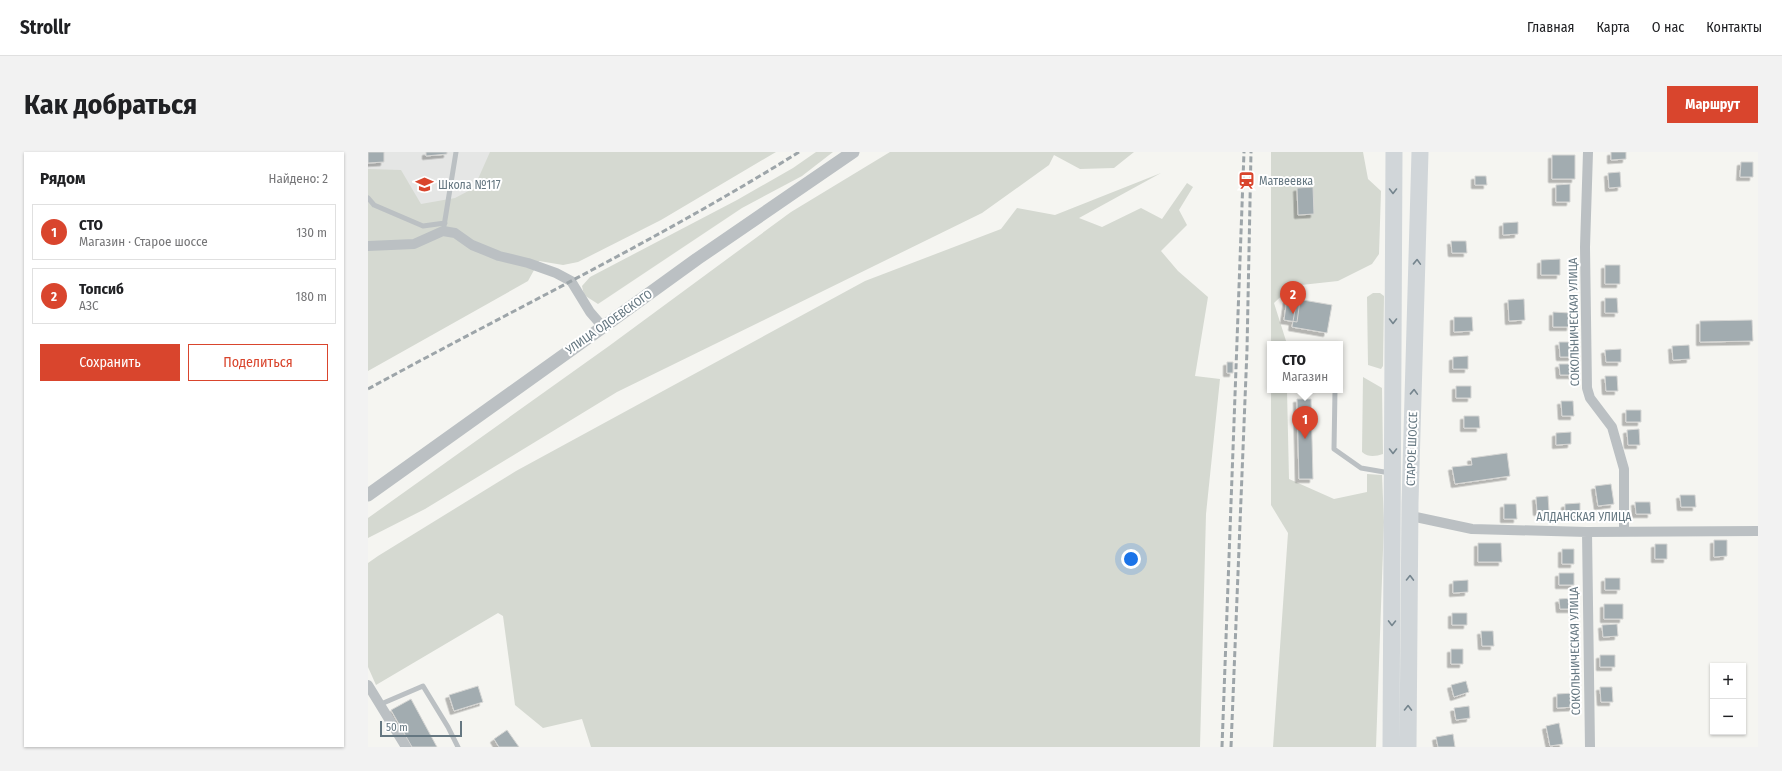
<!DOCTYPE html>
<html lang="ru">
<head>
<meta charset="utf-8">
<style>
  :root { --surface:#fff; --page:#f2f2f2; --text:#202124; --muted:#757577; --line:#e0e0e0; --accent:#d9452d }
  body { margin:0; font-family:"Fira Sans Condensed",sans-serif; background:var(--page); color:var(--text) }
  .controls { position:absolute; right:12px; bottom:12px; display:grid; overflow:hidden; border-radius:0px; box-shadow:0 1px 3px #0004 }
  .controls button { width:36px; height:36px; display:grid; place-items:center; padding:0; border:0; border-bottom:1px solid var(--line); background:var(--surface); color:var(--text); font:20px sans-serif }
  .scale { position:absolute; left:12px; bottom:10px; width:82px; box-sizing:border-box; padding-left:4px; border:2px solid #657781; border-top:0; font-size:11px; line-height:14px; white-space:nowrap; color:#657781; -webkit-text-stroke:3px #fff; paint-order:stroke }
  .you { position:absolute; left:763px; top:407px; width:14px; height:14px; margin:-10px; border:3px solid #fff; border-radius:50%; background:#1a73e8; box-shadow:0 0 0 6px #1a73e833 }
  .badge { display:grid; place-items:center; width:26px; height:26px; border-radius:50%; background:var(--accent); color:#fff; font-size:13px; font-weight:700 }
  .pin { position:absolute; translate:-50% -33px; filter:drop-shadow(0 1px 2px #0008) }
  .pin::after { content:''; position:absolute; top:21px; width:14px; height:12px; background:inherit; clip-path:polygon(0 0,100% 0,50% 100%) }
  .popup { position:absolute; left:899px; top:189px; width:76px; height:52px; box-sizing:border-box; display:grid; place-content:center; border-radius:0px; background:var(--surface); filter:drop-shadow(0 1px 3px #0005); font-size:13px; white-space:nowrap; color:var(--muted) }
  .popup b { font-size:15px; color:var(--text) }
  .popup::after { content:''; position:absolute; left:50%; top:100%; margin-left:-8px; border:8px solid transparent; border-top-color:var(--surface) }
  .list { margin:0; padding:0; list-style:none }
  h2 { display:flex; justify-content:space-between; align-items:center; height:52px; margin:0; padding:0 16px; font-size:17px }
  h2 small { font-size:13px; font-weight:400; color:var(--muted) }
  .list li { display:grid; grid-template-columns:26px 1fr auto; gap:12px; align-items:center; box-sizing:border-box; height:56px; margin:0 8px 8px; padding:0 8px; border:1px solid var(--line); border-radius:0px }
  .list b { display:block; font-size:15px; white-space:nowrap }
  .list p { margin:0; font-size:13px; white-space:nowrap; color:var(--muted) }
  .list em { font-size:13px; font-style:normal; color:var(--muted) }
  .actions { display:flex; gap:8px; padding:12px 16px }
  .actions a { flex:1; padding:9px 0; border:1px solid var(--accent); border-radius:0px; text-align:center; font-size:14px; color:var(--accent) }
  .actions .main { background:var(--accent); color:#fff }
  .map { position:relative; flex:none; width:1390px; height:595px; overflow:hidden; border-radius:0px }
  header { display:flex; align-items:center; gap:24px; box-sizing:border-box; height:56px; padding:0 20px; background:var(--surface); border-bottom:1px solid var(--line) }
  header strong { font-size:19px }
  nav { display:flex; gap:22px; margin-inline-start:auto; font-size:14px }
  .intro { display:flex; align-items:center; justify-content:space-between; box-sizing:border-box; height:96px; padding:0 24px }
  h1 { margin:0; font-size:28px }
  .button { padding:10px 18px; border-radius:0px; background:var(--accent); color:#fff; font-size:14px; font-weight:700 }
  main { display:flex; gap:24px; padding:0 24px }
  aside { flex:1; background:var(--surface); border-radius:0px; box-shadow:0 1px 3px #0004 }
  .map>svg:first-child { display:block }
  .built { fill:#e5e6e5 }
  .green { fill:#d5d9d1 }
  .building { fill:#a2acb0; stroke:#d6d6d4; filter:url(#shadow) }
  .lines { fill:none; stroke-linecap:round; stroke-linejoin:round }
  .service { stroke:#bbc0c3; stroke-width:5 }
  .minor { stroke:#bbc0c3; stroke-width:10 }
  .tertiary { stroke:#bbc0c3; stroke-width:13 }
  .trunk { stroke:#d1d6d9; stroke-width:17 }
  .rail { stroke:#9da5a9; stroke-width:3; stroke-dasharray:6 3; stroke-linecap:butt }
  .oneway { stroke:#75858e }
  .labels { text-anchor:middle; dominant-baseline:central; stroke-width:4; stroke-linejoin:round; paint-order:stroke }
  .poi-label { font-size:12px; fill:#657781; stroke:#fff; text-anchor:start }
  .street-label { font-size:12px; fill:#657781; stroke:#fff }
</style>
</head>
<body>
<header>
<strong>Strollr</strong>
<nav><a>Главная</a><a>Карта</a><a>О нас</a><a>Контакты</a></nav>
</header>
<div class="intro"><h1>Как добраться</h1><a class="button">Маршрут</a></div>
<main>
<aside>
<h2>Рядом<small>Найдено: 2</small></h2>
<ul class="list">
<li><span class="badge">1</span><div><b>СТО</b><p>Магазин · Старое шоссе</p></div><em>130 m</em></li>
<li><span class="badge">2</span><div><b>Топсиб</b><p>АЗС</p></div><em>180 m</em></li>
</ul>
<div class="actions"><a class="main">Сохранить</a><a>Поделиться</a></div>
</aside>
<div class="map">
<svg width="1390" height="595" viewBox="0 0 1390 595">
  <defs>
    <filter id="shadow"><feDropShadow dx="-3.5" dy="3.5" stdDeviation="0" flood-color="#0004"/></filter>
  </defs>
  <rect width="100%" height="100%" fill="#f5f5f1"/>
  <path class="built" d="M0,0H134L90,70L0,65Z"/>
  <path class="green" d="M122,0H408L293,68L210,110L195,113L171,109L160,129L0,219V17L33,18L53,52L87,46L106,36Z
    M448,0H465L434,24L374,56L230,152L216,143L214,134L222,125L369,48L425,16Z
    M522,0H766L746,16L712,17L686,3L681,13L614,61L249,240L57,357L0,386V366L241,194L423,60Z
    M903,0H995L1000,27L1013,39L1011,102L1004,112L970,129L924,134L906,151L919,192H903Z
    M793,21L711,66L734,75L773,56L794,67L819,31L825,35L811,58L819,73L793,99L810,119L840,145L827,224L852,227L838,362L832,595H223L214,567L175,576L147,553L135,464L130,461L8,533L0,515V411L10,404L148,319L497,129L633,77L649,56L687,63Z
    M1005,141H1012L1016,144L1015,214L1013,217L1000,213L999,145Z
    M995,225L1014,236L1015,302C1008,304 1001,306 994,300Z
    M903,238H919L921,327L966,347L999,340V322L1014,323L1016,370L1008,595H905L920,381L903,353Z"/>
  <path class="building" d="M0,0H16V10L0,11Z
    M58,0H79V2L58,4Z
    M1243,0H1258V7L1243,8Z
    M1184,3H1207V27H1184Z
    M1373,10H1385V25H1372Z
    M1252,20L1253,35L1241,36L1240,21Z
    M1107,24H1118L1119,33H1107Z
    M1202,32V50H1188V33Z
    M945,35L946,62L930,63L929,36Z
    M1150,70V82L1135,83V71Z
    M1083,89H1098L1099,101H1084Z
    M1192,107V123H1173V108Z
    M1237,113H1252V132H1237Z
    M1237,146H1249L1250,161H1237Z
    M919,147L932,148L929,170L916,168Z
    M929,147L964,153L959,181L924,175Z
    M1156,147L1157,168L1141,169L1140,148Z
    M1185,160L1202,161V175H1185Z
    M1086,165H1104L1105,179L1086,180Z
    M1384,168L1385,189L1332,190V169Z
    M1191,190H1204V205H1192Z
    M1321,193L1322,207L1305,208L1304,194Z
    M1253,197V210H1238L1237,198Z
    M1100,204V217H1085V205Z
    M859,210H865V221H859Z
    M1191,212H1205V223H1192Z
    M1237,224H1249L1250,239H1238Z
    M1088,234H1103V246H1088Z
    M929,247H943L945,327H931Z
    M1193,249H1205L1206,264H1194Z
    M1258,258H1273V270H1258Z
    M1096,264H1111L1112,276H1096Z
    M1271,277L1272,293H1260L1259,278Z
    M1203,280V292L1188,293V281Z
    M1139,301L1142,324L1087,332L1084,315L1104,313L1103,306Z
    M1243,332L1246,352L1230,354L1227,334Z
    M1312,343H1327L1328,355H1313Z
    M1180,344L1181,359L1169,360L1168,345Z
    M1267,350H1282L1283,362H1268Z
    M1212,351V363L1197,364V352Z
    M1136,352H1148L1149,367H1136Z
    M1346,388H1359V404L1346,405Z
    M1110,391H1133L1134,410H1110Z
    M1287,392H1299V407H1287Z
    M1194,397H1206V412H1194Z
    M1191,421H1206V433H1191Z
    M1237,426H1252V438H1237Z
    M1100,428V440L1085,441V429Z
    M1205,446V457H1192L1191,447Z
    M1236,452H1255V467H1236Z
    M1084,461H1099V473H1084Z
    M1249,472L1250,484L1235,485L1234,473Z
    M1113,479H1125L1126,494H1114Z
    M1083,497H1095V512H1083Z
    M1232,503H1247V515H1232Z
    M1098,529L1101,540L1086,545L1083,533Z
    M110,534L115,550L86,559L81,543Z
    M1232,535H1244L1245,550H1233Z
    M1206,541L1207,555L1189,556V542Z
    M43,547L69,595H44L23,558Z
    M1101,554L1102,566L1088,568L1086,556Z
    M1191,571L1195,592L1182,594L1178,574Z
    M139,578L151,595H131L126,587Z
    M1085,582L1087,595H1070L1068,585Z"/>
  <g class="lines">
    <path class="service" d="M0,46L6,53L55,74L77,71
      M76,74L88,0
      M967,238L966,297L993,316L1022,321
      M13,552L55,534L80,575L90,595"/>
    <path class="minor" d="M1220,0L1217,95L1219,236L1222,246L1244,275L1256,317V379
      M0,94L46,92L75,79L87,81L104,93L131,104L160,111L188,121L203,129L222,160L235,175
      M1043,364L1104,377L1219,380L1390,379
      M1219,380L1222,595
      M0,533L38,595"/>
    <path class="tertiary" d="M0,343L235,175L329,107L485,0"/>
    <path class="trunk" d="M1023,595L1026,0
      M1040,595L1042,351L1052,0"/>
    <path class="rail" d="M0,237C144,158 292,87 431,0
      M854,595L876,0
      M863,595L879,198L883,0"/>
  </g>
  <defs><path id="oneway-chevron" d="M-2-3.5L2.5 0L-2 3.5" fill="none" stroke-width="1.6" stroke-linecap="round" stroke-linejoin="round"/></defs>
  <g class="oneway">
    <use href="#oneway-chevron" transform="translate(1025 39) rotate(90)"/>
    <use href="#oneway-chevron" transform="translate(1049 110) rotate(-88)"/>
    <use href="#oneway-chevron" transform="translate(1025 169) rotate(90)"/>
    <use href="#oneway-chevron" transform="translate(1046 240) rotate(-88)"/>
    <use href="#oneway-chevron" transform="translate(1025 299) rotate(90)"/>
    <use href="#oneway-chevron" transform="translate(1042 426) rotate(-89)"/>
    <use href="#oneway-chevron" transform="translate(1024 471) rotate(91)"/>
    <use href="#oneway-chevron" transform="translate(1040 556) rotate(-89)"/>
  </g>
  <defs>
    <symbol id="station-bare" viewBox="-9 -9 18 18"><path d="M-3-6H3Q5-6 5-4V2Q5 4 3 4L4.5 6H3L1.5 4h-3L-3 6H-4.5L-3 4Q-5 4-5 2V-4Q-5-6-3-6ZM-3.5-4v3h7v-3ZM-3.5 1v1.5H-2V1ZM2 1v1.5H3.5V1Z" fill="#d9452d" stroke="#fff" stroke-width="2.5" paint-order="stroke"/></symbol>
    <symbol id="school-bare" viewBox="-9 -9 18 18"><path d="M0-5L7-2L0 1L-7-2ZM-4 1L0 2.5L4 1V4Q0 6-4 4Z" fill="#d9452d" stroke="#fff" stroke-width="2.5" paint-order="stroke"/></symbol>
  </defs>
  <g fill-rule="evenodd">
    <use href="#station-bare" x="866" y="16" width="25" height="25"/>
    <use href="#school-bare" x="44" y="20" width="25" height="25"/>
  </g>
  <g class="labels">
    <g class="poi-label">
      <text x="891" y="29">Матвеевка</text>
      <text x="70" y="33">Школа №117</text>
    </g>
    <g class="street-label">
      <text transform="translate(241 170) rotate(-35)">УЛИЦА ОДОЕВСКОГО</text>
      <text transform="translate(1206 170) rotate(-91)">СОКОЛЬНИЧЕСКАЯ УЛИЦА</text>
      <text transform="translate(1044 297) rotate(-88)">СТАРОЕ ШОССЕ</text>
      <text x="1216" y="365">АЛДАНСКАЯ УЛИЦА</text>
      <text transform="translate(1207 499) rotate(-91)">СОКОЛЬНИЧЕСКАЯ УЛИЦА</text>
    </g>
  </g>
</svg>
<div class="controls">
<button>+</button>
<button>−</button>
</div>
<div class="scale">50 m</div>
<div class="you"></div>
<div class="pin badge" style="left:937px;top:287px">1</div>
<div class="popup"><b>СТО</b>Магазин</div>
<div class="pin badge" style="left:925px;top:162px">2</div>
</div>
</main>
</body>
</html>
